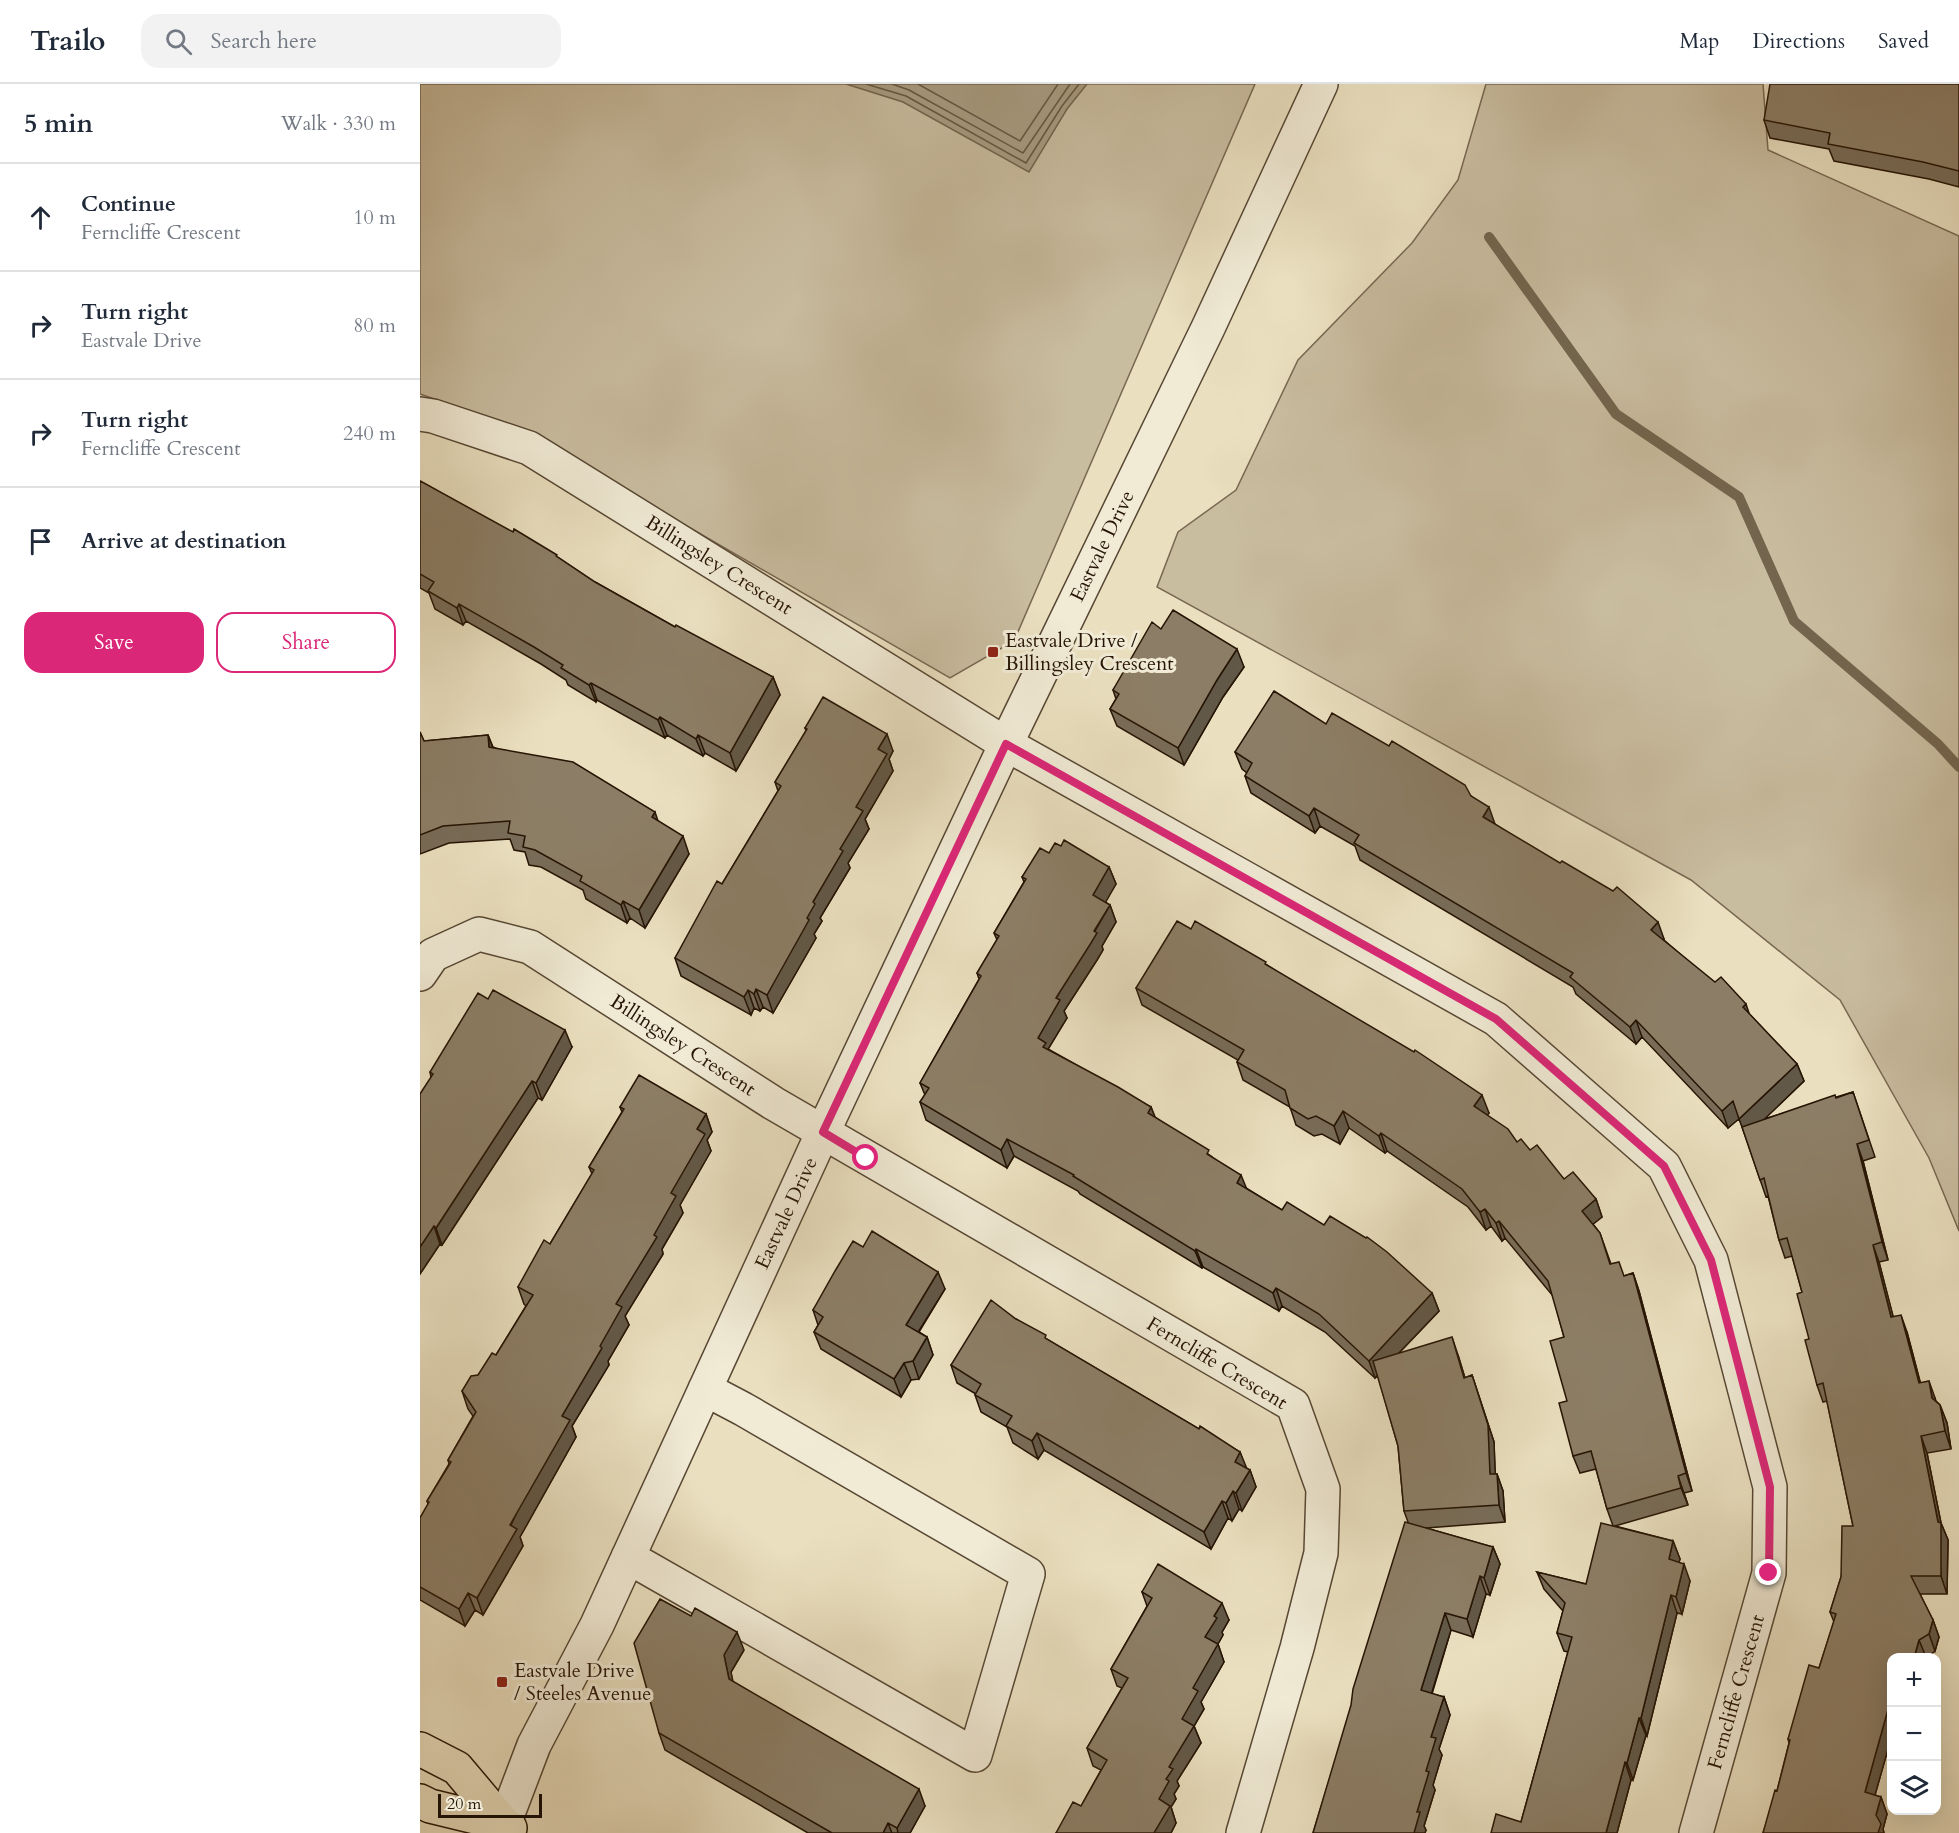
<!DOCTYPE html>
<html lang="en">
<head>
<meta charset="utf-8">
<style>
  :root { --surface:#fff; --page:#f2f2f3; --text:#1f2937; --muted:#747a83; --line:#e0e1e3; --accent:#db2777 }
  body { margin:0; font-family:Cardo,serif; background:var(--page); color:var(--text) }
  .controls { position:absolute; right:18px; bottom:18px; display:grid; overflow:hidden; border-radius:12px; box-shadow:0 6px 24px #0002 }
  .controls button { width:54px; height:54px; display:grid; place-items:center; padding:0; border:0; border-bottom:2px solid var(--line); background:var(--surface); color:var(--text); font:30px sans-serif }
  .scale { position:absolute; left:18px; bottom:15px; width:104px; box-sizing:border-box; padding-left:6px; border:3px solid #261404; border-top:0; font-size:16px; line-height:21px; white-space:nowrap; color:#261404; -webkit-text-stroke:4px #f1ebd6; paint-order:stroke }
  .stop { position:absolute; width:18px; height:18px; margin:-14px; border:4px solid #db2777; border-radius:50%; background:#fff }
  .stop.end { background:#db2777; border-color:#fff; box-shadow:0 2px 6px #0008 }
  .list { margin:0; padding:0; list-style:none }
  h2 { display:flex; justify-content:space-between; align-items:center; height:78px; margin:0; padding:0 24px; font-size:26px }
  h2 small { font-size:20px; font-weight:400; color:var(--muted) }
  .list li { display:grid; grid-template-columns:39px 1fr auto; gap:18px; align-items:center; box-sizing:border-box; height:108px; padding:0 24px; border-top:2px solid var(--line) }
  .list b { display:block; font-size:22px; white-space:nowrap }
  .list p { margin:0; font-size:20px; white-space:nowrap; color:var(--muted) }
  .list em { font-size:20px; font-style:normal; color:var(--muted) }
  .actions { display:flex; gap:12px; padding:18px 24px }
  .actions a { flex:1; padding:14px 0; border:2px solid var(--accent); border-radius:18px; text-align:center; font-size:21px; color:var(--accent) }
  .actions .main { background:var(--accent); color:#fff }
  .icon { flex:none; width:33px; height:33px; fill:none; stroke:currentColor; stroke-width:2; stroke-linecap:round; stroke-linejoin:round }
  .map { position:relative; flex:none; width:1539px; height:1749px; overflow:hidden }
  header { display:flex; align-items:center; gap:36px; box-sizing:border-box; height:84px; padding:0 30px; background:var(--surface); border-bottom:2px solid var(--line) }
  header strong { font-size:28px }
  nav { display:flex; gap:33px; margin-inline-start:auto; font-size:21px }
  .search { width:420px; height:54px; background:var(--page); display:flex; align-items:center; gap:15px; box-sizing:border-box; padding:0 21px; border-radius:18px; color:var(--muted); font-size:22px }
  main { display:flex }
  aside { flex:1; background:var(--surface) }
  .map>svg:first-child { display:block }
  .green { fill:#c9bda0; stroke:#786852; stroke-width:1.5 }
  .water { fill:#a79b80; stroke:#73654e; stroke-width:1.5 }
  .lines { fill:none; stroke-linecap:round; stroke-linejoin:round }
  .shore { stroke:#665842; stroke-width:1.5 }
  .stream { stroke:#73654e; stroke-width:10 }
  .minor-casing { stroke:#574733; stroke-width:36 }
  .major-casing { stroke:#261404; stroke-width:36 }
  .minor { stroke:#f1ebd6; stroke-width:33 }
  .major { stroke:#eae0c0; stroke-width:33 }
  .wall { fill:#786c58; stroke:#261404; stroke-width:1.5 }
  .shaded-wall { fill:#625847; stroke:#261404; stroke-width:1.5 }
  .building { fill:#8c7e66; stroke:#261404; stroke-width:1.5 }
  .route { stroke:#db2777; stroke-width:8 }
  .poi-dot { fill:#8f2418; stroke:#f1ebd6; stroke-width:2 }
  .labels { text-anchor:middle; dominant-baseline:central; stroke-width:6; stroke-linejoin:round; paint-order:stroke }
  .street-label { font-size:20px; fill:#261404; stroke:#f1ebd6 }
  .poi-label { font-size:20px; fill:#261404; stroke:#f1ebd6; text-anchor:start }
</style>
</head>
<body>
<header>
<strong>Trailo</strong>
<div class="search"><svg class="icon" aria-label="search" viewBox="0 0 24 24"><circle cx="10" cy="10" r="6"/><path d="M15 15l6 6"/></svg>Search here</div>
<nav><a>Map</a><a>Directions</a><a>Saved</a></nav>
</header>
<main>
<aside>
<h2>5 min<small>Walk · 330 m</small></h2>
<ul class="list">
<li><svg class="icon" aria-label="ahead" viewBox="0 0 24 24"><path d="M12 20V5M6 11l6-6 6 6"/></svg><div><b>Continue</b><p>Ferncliffe Crescent</p></div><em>10 m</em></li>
<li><svg class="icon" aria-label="right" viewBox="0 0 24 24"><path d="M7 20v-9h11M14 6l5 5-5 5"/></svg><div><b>Turn right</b><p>Eastvale Drive</p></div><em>80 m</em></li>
<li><svg class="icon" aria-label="right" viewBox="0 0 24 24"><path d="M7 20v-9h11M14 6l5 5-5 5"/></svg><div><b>Turn right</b><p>Ferncliffe Crescent</p></div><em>240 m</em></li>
<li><svg class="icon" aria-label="arrive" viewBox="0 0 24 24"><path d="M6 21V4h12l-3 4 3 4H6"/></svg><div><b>Arrive at destination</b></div></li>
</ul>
<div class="actions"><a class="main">Save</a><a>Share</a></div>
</aside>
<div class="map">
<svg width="1539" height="1749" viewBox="0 0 1539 1749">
  <rect width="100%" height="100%" fill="#eae0c0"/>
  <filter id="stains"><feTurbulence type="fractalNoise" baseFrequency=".00333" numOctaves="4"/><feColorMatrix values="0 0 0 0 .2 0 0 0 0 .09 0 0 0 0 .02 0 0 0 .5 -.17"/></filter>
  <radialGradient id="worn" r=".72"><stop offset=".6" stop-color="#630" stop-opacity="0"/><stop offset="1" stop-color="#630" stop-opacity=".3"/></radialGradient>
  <path class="green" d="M0,0H835L594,557L530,594L97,344L0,310Z
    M1066,0H1343L1348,66L1539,152V1147L1509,1074L1420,916L1271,796L737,503L758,448L816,406L878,276L992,159L1038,96Z"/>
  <path class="water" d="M426,0H667L647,25L609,88L483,18Z"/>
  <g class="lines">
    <path class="shore" d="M446,0L486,12L606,79L642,22L659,0
      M472,0L489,6L603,69L650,0
      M498,0L600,57L638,0"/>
    <path class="stream" d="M1069,153L1196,330L1319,413L1374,537L1518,660L1539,683"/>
    <defs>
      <path id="minor" d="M0,330L13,332L109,364L586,660L1076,935L1244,1082L1291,1176L1350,1403L1349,1489L1276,1749
        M0,890L13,871L59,850L110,863L353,1019L873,1321L903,1405L901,1469L877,1564L823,1749
        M208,1473L555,1671L608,1490L323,1325L285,1305
        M84,1740L114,1661L177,1541L403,1048L586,660L788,244L901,0"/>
      <path id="major" d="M0,1665L37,1684L84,1740
        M0,1717L10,1722L84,1740L90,1744"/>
    </defs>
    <use href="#minor" class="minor-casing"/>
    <use href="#major" class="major-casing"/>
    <use href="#minor" class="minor"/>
    <use href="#major" class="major"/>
  </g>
  <path class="wall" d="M1539,0V103L1509,95L1414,77L1409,65L1350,54L1344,36Z
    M0,397L139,474L175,498L255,543L353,593L360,611L316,687L285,669L283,672L247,651L245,654L177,616L176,618L148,601L146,596L121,580L46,537L43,541L15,525L9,509L0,504Z
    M741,545L824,583L803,613L764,681L697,642L690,625L696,615L693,606Z
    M906,640L1051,712L1075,740L1244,855V856L1329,930L1377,980L1384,997L1344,1035L1433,1008L1455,1073L1443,1077L1468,1176L1459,1178L1473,1233L1487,1248L1500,1298L1515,1314L1516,1317L1520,1321L1527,1339L1531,1365L1507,1369L1521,1439L1528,1456L1527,1510H1500L1513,1536L1519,1553L1515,1567L1506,1574H1472V1651L1455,1711L1461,1713L1467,1730L1463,1745L1464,1749H1343L1357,1707L1369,1659L1368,1655L1399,1584L1414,1538L1410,1528L1421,1493L1433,1442L1407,1317L1403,1318L1397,1301L1382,1208L1372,1172L1365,1174L1359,1156L1348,1112L1346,1113L1319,1034L1308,1044L1222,953L1216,960L1156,910L1153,903L940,776L935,762L900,742L895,749L831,709L825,692L827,689L822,685L815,668Z
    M385,644L473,667L469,675L473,687L445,735L449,745L428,779L430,784L400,834L402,837L394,850L396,854L353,929L343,923L340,927L334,924L331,931L261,892L255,874L302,800L358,707L355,698L386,647Z
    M0,648L4,657L68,651L73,663L238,737L269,770L225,844L210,834L207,839L166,815L163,806L121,783L109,781L105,768L94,766L90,755L29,759L0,770Z
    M629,769L689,783L696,800L685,818L690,821L696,838L682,862L683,866L677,876L644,927L647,934L628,965L731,1023L735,1033L791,1072L826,1104L862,1126L1012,1209L1019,1227L979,1269L1038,1271L1045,1294L1052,1291L1074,1358L1075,1390H1077L1083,1407L1085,1438L1006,1444L1073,1463L1080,1480L1070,1511L1066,1510L1053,1553L1031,1546L1012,1610L1024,1613L1030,1631L1019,1665L1022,1671L1013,1701L1015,1706L1004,1742L1006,1746L1005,1749H893L988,1438L984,1427L978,1362L958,1292L955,1294L905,1248L862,1222L859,1227L783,1183L782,1184L660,1110L658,1107L594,1072L587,1084L506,1036L500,1018L505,1011L500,999L559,895L557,889L577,856L574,849L604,798L602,793Z
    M771,845L847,881L1069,1029L1067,1031L1097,1058L1110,1066L1144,1095L1176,1115L1182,1133L1173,1140L1180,1149L1191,1180L1204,1192L1213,1189L1219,1207L1272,1407L1264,1409L1268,1421L1195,1442L1253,1457L1260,1475L1259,1478L1270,1497L1262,1530L1257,1529L1227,1652L1226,1651L1213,1696H1211L1197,1749H1071L1101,1738L1148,1568L1144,1567L1137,1549L1143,1527L1124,1505L1117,1488L1166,1500L1193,1442L1187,1425L1176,1385L1160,1389L1153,1372L1147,1317L1144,1253L1133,1212L1085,1154L1082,1157L1071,1142L1066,1146L1048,1123L967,1067L965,1069L929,1044L920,1060L902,1050L894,1052L876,1041L870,1023L823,996L817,978L818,976L722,921L716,904Z
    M152,963L122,1016L118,1014L22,1161L20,1160L0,1190L11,993L10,988Z
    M200,1023L286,1030L292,1048L287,1056L291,1067L260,1121L263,1129L242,1165L243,1170L205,1232L209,1241L188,1277L189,1281L152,1342L156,1353L100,1453L103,1462L63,1531L55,1526L45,1542L0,1516V1434L8,1420L7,1417L29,1380L28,1376L53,1332L48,1325L42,1307L58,1291L76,1271L106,1222L104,1220L98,1203L130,1160L172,1090L169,1083L202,1028Z
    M443,1163L525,1205L499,1248L507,1253L513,1271L499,1295L491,1296L481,1313L401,1265L394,1248L398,1241L393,1226Z
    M596,1235L628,1256L779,1345L820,1368L826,1384L830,1386L836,1403L822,1427L819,1425L812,1437L808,1434L791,1465L624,1366L618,1375L593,1359L587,1343L561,1328L555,1311L556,1310L537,1299L531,1281Z
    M722,1508L809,1536L802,1548L803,1551L798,1560L804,1578L781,1618L784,1625L774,1642L781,1659L757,1697L759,1702L754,1710L756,1715L751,1723L756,1739L751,1749H636L661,1722L681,1686L673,1682L667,1664L702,1604L697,1602L691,1585L727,1522Z
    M324,1566L311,1588L312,1597L505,1722L490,1749H388L245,1666L239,1649Z"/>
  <path class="shaded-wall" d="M39,520L46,537L43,541L37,524Z
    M817,565L824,583L803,613L764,681L758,664L797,596Z
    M353,593L360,611L316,687L310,669Z
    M171,599L177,616L176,618L169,601Z
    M240,633L247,651L245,654L238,636Z
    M467,650L473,667L469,675L473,687L445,735L449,745L428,779L430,784L400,834L402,837L394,850L396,854L353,929L347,911L387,834L393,818L420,765L458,665Z
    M68,651L75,669L69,663Z
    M278,651L285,669L283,672L276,655Z
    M1069,723L1075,740L1063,733Z
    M894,724L900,742L895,749L889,732Z
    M235,728L241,746L232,733Z
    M263,752L269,770L225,844L219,826Z
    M689,783L696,800L680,828L673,811Z
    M203,817L210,834L207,839L201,821Z
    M690,821L696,838L682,862L683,866L677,876L644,927L647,934L624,972L618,954L636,914Z
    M1238,838L1244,855L1238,864L1231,846Z
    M336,905L343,923L340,927L334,910Z
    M328,906L334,924L331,931L324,913Z
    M1326,920L1332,938L1323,923Z
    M1216,936L1222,953L1216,960L1210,943Z
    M145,946L152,963L122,1016L116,999Z
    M1377,980L1384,997L1326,1053L1319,1035Z
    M112,997L118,1014L22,1161L16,1144Z
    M1062,1011L1069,1029L1061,1040L1054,1022Z
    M1313,1017L1320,1034L1308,1044L1302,1027Z
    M731,1023L738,1041L728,1029Z
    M923,1027L929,1044L920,1060L914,1042Z
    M286,1030L292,1048L287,1056L291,1067L260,1121L263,1129L242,1165L243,1170L205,1232L209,1241L188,1277L189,1281L152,1342L156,1353L100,1453L103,1462L63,1531L57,1514L142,1332L180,1262L196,1220L234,1151L277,1045Z
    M961,1049L967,1067L965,1069L959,1052Z
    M587,1055L594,1072L587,1084L581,1066Z
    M1437,1060L1443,1077L1468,1176L1462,1158Z
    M821,1091L828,1108L817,1099Z
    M1176,1115L1182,1133L1168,1144L1162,1127Z
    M1065,1125L1071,1142L1066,1146L1060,1128Z
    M1079,1137L1085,1154L1082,1157L1076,1139Z
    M14,1142L20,1160L0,1190V1163Z
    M1453,1161L1459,1178L1478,1251L1471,1233Z
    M776,1165L783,1183L782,1184L775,1167Z
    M518,1188L525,1205L492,1258L486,1241Z
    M1213,1189L1219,1207L1272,1407L1266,1389Z
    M856,1204L862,1222L859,1227L853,1209Z
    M1012,1209L1019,1227L955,1294L949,1277Z
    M1481,1231L1487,1248L1505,1316L1499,1299Z
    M507,1253L513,1271L499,1295L493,1277Z
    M1032,1253L1038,1271L1050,1311L1044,1294Z
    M484,1279L491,1296L481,1313L474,1295Z
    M1052,1291L1074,1358L1076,1408L1070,1390Z
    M1509,1297L1515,1314L1518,1331L1512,1314Z
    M1520,1321L1527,1339L1531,1365L1525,1347Z
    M617,1349L624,1366L618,1375L612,1357Z
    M1501,1352L1507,1369L1521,1439L1528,1456L1527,1510L1521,1492L1518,1438Z
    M820,1368L827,1385L815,1378Z
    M830,1386L836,1403L822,1427L816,1409Z
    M1077,1390L1083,1407L1085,1438L1079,1421Z
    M1258,1392L1264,1409L1268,1421L1261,1404Z
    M813,1407L819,1425L812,1437L806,1419Z
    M802,1417L808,1434L791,1465L784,1448Z
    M1253,1457L1260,1475L1255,1493L1249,1475Z
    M1073,1463L1080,1480L1070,1511L1064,1494Z
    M1264,1480L1270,1497L1262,1530L1256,1513Z
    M1060,1492L1066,1510L1053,1553L1047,1535Z
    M48,1509L55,1526L45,1542L39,1525Z
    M1251,1511L1257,1529L1227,1652L1221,1634Z
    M802,1519L809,1536L802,1548L803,1551L798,1560L804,1578L781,1618L784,1625L774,1642L781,1659L757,1697L759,1702L754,1710L756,1715L751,1723L756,1739L751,1749H734L739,1715L746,1695L762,1635L773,1604L785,1553L794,1532Z
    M1025,1529L1031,1546L1007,1624L1001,1606Z
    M1513,1536L1519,1553L1515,1567L1509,1550Z
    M317,1548L324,1566L311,1588L316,1612L309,1595L304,1571Z
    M1499,1556L1506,1573V1574H1494Z
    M1472,1611V1651L1451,1725L1445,1708Z
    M1024,1613L1030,1631L1019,1665L1022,1671L1013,1701L1015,1706L1004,1742L1006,1746L1005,1749H994L997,1728L1006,1687L1011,1653Z
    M1219,1634L1226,1651L1213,1696L1207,1679Z
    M1205,1678L1211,1696L1197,1749H1186Z
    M499,1705L505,1722L490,1749H478L477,1744Z
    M1461,1713L1467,1730L1463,1745L1464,1749H1458L1456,1731Z
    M468,1739L472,1749H463Z"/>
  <path class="building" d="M1350,0H1539V87L1503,78L1408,60L1410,49L1344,36Z
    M0,397L93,448L94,445L137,471L136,472L175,498L255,543L256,541L353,593L310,669L278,651L276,655L240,633L238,636L171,599L169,601L141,584L143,581L114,563L39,520L37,524L8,507L14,498L0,490Z
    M753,526L817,565L797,596L758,664L690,625L699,610L693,606L732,538L741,545Z
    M854,607L906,640L912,629L969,662L972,657L1045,701L1051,712L1069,723L1063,733L1140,779L1142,777L1193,807L1197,803L1238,838L1231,846L1295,898L1301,893L1326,920L1323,923L1377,980L1319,1035L1313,1017L1302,1027L1216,936L1210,943L1150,893L1153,889L934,759L939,751L894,724L889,732L825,692L832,679L815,668Z
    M403,613L467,650L458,665L467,670L436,723L443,727L420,765L423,767L393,818L395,820L387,834L389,836L347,911L336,905L334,910L328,906L324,913L255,874L297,797L302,800L361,702L355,698L387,645L385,644Z
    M0,648L4,657L68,651L69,663L153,678L235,728L232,733L263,752L219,826L203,817L201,821L160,797L162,792L115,766L103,763L105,752L88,749L90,737L23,742L0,751Z
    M644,756L689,783L673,811L690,821L674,847L677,849L671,859L636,914L640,916L618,954L626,959L623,963L698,1003L731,1023L728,1029L789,1066L787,1070L821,1091L817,1099L862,1126L867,1118L904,1141L910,1132L946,1154L947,1153L967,1168L1012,1209L949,1277L899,1230L856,1204L853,1209L776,1165L775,1167L653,1092L654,1091L587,1055L581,1066L500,1018L509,1004L500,999L561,892L557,889L579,852L574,849L606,795L602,793L620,764L629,769L635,759L641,762Z
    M757,837L771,845L775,837L846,878L845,880L994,968L995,966L1062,1011L1054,1022L1088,1045L1097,1058L1101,1055L1110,1066L1117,1061L1144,1095L1153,1088L1176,1115L1162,1127L1180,1149L1190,1180L1199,1178L1204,1192L1213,1189L1266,1389L1258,1392L1261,1404L1187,1425L1171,1367L1153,1372L1139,1319L1147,1317L1130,1257L1144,1253L1128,1197L1079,1137L1076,1139L1065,1125L1060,1128L1042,1105L961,1049L959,1052L923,1027L914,1042L896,1032L888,1035L870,1024L865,1006L817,978L824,966L716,904Z
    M73,906L145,946L116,999L112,997L16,1144L14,1142L0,1163V1010L13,990L10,988L58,909L68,915Z
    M219,991L286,1030L277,1045L285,1050L251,1109L256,1112L234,1151L237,1153L196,1220L202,1223L180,1262L182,1264L142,1332L150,1336L90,1441L97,1445L57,1514L48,1509L39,1525L0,1503V1434L9,1418L7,1417L31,1378L28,1376L56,1328L42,1307L51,1292L58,1291L72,1269L76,1271L113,1211L98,1203L124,1156L130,1160L174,1086L169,1083L204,1025L200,1023Z
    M1433,1008L1449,1056L1437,1060L1462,1158L1453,1161L1471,1233L1481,1231L1499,1299L1509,1297L1512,1314L1520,1321L1525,1347L1501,1352L1518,1438L1521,1439V1492H1491L1513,1536L1509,1550L1499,1556L1494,1574H1472V1611L1445,1708L1461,1713L1456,1731L1461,1740L1458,1749H1343L1355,1706L1357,1707L1370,1656L1368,1655L1389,1581L1399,1584L1416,1530L1410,1528L1421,1493L1422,1442H1433L1403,1299L1397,1301L1385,1256L1389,1255L1377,1210L1382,1208L1367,1154L1359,1156L1344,1094L1340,1096L1322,1043L1415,1011L1416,1014Z
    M452,1147L518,1188L486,1241L507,1253L493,1277L484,1279L474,1295L394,1248L403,1233L393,1226L415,1187L433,1157L443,1163Z
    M571,1216L596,1235L626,1251L625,1254L779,1345L780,1342L820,1368L815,1378L830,1386L816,1409L813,1407L806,1419L802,1417L784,1448L617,1349L612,1357L586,1342L592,1332L555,1311L561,1300L531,1281Z
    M1032,1253L1044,1294L1052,1291L1068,1341L1070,1390H1077L1079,1421L984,1427L978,1362L953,1277Z
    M985,1438L1073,1463L1064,1494L1060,1492L1047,1535L1025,1529L1001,1606L1024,1613L1011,1653L1016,1654L1006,1687L1009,1688L997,1728H1000L994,1749H893L931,1621L933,1605Z
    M1181,1439L1253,1457L1249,1475L1264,1480L1256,1513L1251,1511L1221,1634H1219L1207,1679L1205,1678L1186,1749H1071L1076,1730L1101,1738L1152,1553L1137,1549L1145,1519L1117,1488L1166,1500Z
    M738,1480L802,1519L794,1532L797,1534L785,1553L798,1560L773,1604L778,1607L762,1635L774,1642L749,1683L753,1685L746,1695L749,1697L739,1715L750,1722L734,1749H636L653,1718L661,1722L687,1676L667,1664L708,1594L691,1585L732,1514L722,1508Z
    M240,1515L271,1532L275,1524L317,1548L304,1571L309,1595L499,1705L477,1744L468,1739L463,1749H412L239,1649L214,1559Z"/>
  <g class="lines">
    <path class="route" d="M446,1074L403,1048L586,660L1076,935L1244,1082L1291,1176L1350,1403L1349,1489"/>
  </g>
  <g class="poi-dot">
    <rect x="567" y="562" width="12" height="12" rx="3"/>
    <rect x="76" y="1592" width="12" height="12" rx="3"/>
  </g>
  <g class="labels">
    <g class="street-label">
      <text transform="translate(682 462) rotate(-64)">Eastvale Drive</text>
      <text transform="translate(299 481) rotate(32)">Billingsley Crescent</text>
      <text transform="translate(263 961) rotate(33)">Billingsley Crescent</text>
      <text transform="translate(366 1129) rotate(-65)">Eastvale Drive</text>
      <text transform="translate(797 1279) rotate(31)">Ferncliffe Crescent</text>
      <text transform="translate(1316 1608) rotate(-74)">Ferncliffe Crescent</text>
    </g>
    <g class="poi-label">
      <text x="585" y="556">Eastvale Drive /<tspan x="585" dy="23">Billingsley Crescent</tspan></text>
      <text x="94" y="1586">Eastvale Drive<tspan x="94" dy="23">/ Steeles Avenue</tspan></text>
    </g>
  </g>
  <rect width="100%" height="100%" filter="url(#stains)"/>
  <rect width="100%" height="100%" fill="url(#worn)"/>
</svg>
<div class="controls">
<button>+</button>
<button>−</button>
<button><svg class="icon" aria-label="layers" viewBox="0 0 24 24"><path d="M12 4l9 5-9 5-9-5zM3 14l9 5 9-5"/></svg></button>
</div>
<div class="scale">20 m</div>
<div class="stop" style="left:446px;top:1074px"></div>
<div class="stop end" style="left:1349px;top:1489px"></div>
</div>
</main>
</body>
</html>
